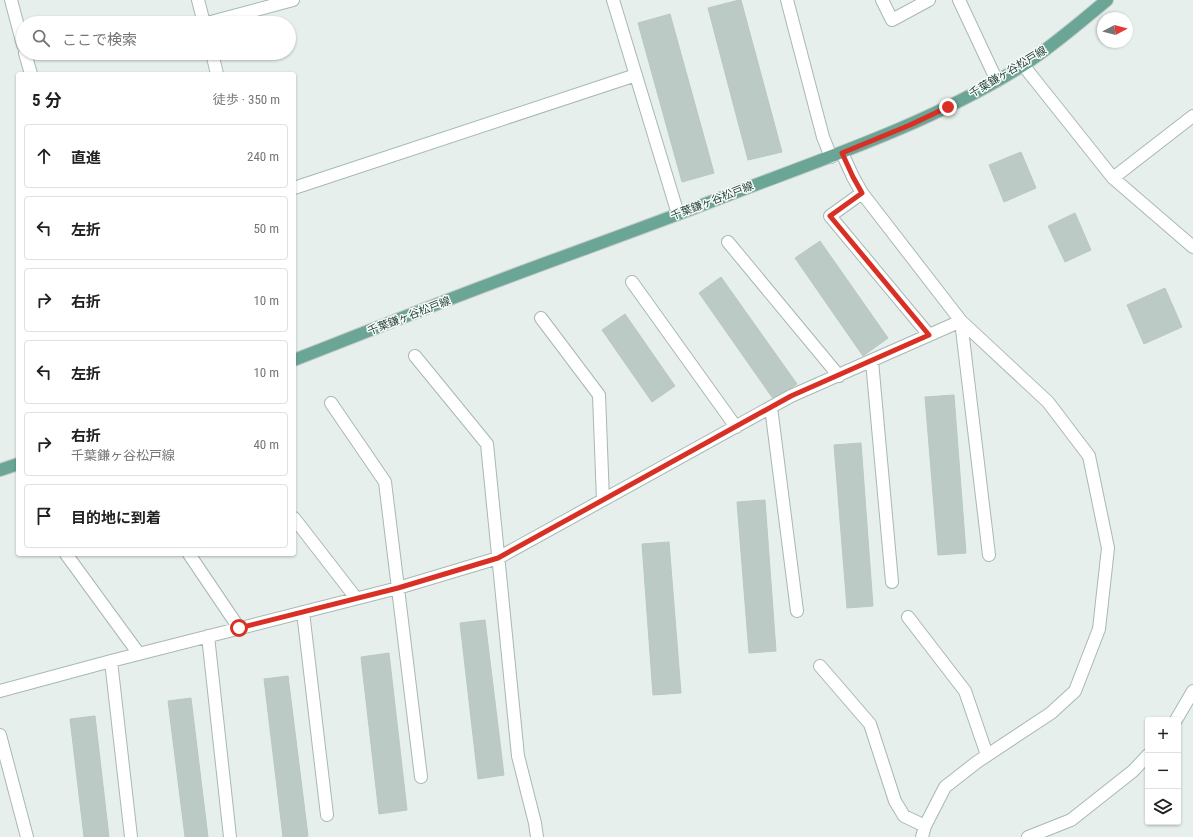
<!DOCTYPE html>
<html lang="ja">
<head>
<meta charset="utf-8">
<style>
  :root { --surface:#fff; --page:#f6f6f6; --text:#222; --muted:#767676; --line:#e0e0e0 }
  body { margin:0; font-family:"Roboto Condensed","Noto Sans JP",sans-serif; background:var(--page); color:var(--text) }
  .controls { position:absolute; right:12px; bottom:12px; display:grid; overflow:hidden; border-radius:4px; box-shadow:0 1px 3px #0004 }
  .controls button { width:36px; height:36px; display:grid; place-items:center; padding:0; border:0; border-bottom:1px solid var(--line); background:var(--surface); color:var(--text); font:20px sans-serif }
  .compass { position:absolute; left:1097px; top:12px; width:36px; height:36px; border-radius:50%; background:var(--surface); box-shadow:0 1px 3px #0004; rotate:83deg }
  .stop { position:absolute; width:12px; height:12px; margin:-9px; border:3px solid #d93025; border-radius:50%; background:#fff }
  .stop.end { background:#d93025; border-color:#fff; box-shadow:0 1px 4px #0008 }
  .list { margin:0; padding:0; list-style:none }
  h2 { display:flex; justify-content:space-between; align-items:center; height:52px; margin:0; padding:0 16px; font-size:17px }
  h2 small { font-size:13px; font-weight:400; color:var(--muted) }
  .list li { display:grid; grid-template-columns:26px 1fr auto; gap:12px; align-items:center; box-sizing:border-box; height:64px; margin:0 8px 8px; padding:0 8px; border:1px solid var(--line); border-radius:4px }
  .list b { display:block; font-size:15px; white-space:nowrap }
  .list p { margin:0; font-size:13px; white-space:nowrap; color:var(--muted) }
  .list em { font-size:13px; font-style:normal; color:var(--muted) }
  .icon { flex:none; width:22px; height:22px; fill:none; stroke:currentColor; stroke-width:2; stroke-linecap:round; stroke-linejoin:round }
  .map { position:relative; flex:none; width:1193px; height:837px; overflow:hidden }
  .search { position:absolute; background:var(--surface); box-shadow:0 1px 3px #0004; left:16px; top:16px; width:280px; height:44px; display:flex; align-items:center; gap:10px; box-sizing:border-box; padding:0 14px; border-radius:22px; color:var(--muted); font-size:15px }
  .panel { position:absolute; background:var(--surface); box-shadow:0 1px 3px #0004; left:16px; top:72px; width:280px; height:484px; border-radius:4px }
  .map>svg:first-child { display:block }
  .building { fill:#bbcac4; stroke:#b8c9c2 }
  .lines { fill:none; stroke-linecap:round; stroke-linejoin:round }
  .minor-casing { stroke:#a8b8b2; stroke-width:14 }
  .major-casing { stroke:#c2cac8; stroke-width:14 }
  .minor { stroke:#fff; stroke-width:12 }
  .major { stroke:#6aa596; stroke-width:12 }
  .route { stroke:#d93025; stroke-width:5 }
  .labels { text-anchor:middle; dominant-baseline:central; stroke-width:3; stroke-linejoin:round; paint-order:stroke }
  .street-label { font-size:11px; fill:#24423a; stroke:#f7fbf9 }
</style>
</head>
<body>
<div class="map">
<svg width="1193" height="837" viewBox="0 0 1193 837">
  <rect width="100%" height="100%" fill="#e6efeb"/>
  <path class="building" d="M739,0H741L782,152L748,160L708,8Z
    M670,14L714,173L682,182L638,23Z
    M1021,152L1036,188L1004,202L989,165Z
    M1075,213L1091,250L1065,262L1048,226Z
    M820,241L888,338L863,356L795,258Z
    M721,277L797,384L774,400L699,293Z
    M1165,288L1182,327L1144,344L1127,305Z
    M625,314L675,386L652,402L602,330Z
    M954,395L966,553L938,555L925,397Z
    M861,443L873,606L847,608L834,445Z
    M765,500L776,651L749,653L737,502Z
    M669,542L681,693L653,695L642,544Z
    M485,620L504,775L478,779L460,623Z
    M389,653L407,810L379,814L361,657Z
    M288,676L308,836L302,837H283L264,679Z
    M191,698L208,837H185L168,701Z
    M95,716L109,837H84L70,719Z"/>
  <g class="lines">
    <defs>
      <path id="minor" d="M11,0L23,45
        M198,0L204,23
        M613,0L678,214
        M787,0L823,137L831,157
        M882,0L892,20L929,0
        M959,0L997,81
        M207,23L293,0
        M25,53L31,74
        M212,53L217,74
        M1023,65L1113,178L1193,247
        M842,153L853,177L862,193L961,321L1048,402L1089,456L1108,548L1099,629L1075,691L1051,713L977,762L945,787L925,826L922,837
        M1113,178L1193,116
        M294,188L636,75
        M862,193L830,216L929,335
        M728,242L839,376
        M632,282L736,427
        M541,318L599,395L603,500
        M415,356L487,444L518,756L535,823L537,837
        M872,361L892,582
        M331,403L385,482L421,777
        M771,407L797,611
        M294,518L356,598
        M66,554L139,654
        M189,554L239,628
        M303,612L327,815
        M908,617L965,691L987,755
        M208,636L230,837
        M111,661L131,837
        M820,666L870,724L895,801L904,816L925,826
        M0,691L111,661L398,588L498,558L791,396L961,321L989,555
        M1176,720L1193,691
        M0,735L27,837
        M1028,837L1071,820L1133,771L1148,755"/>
      <path id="major" d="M294,360C361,334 428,307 495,282C566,255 638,230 710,202C816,161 924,127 1022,66C1052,47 1079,23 1107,0
        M0,470L18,464"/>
    </defs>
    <use href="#minor" class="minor-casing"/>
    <use href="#major" class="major-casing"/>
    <use href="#minor" class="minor"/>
    <use href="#major" class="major"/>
  </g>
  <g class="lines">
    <path class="route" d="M239,628L398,588L498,558L791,396L929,335L830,216L862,193L853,177L842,153L910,125L948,107"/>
  </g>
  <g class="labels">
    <g class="street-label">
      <text transform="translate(1008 72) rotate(-31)">千葉鎌ヶ谷松戸線</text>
      <text transform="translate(712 201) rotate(-21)">千葉鎌ヶ谷松戸線</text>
      <text transform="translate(409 316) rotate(-21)">千葉鎌ヶ谷松戸線</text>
    </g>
  </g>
</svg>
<div class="controls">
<button>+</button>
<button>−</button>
<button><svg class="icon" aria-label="layers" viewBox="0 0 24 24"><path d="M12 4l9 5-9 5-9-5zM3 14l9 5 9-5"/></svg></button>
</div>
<svg class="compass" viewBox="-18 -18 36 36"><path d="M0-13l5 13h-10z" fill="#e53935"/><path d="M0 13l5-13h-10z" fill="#767676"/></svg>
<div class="stop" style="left:239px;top:628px"></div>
<div class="stop end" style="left:948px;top:107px"></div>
<div class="search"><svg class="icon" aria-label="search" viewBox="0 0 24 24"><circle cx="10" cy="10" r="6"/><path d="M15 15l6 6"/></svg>ここで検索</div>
<section class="panel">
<h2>5 分<small>徒歩 · 350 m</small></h2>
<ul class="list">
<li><svg class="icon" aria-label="ahead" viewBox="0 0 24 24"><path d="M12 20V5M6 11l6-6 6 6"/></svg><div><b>直進</b></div><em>240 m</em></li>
<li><svg class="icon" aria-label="left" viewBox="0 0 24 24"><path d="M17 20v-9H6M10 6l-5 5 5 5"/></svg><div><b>左折</b></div><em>50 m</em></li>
<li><svg class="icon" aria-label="right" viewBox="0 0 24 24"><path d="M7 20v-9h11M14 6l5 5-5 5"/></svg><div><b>右折</b></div><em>10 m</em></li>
<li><svg class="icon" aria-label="left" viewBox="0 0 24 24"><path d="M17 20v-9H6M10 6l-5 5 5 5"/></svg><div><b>左折</b></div><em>10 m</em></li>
<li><svg class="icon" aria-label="right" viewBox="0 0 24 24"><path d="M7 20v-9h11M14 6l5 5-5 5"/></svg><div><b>右折</b><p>千葉鎌ヶ谷松戸線</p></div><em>40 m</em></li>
<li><svg class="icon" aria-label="arrive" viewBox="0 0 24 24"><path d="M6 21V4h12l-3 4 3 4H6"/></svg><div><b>目的地に到着</b></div></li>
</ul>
</section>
</div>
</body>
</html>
